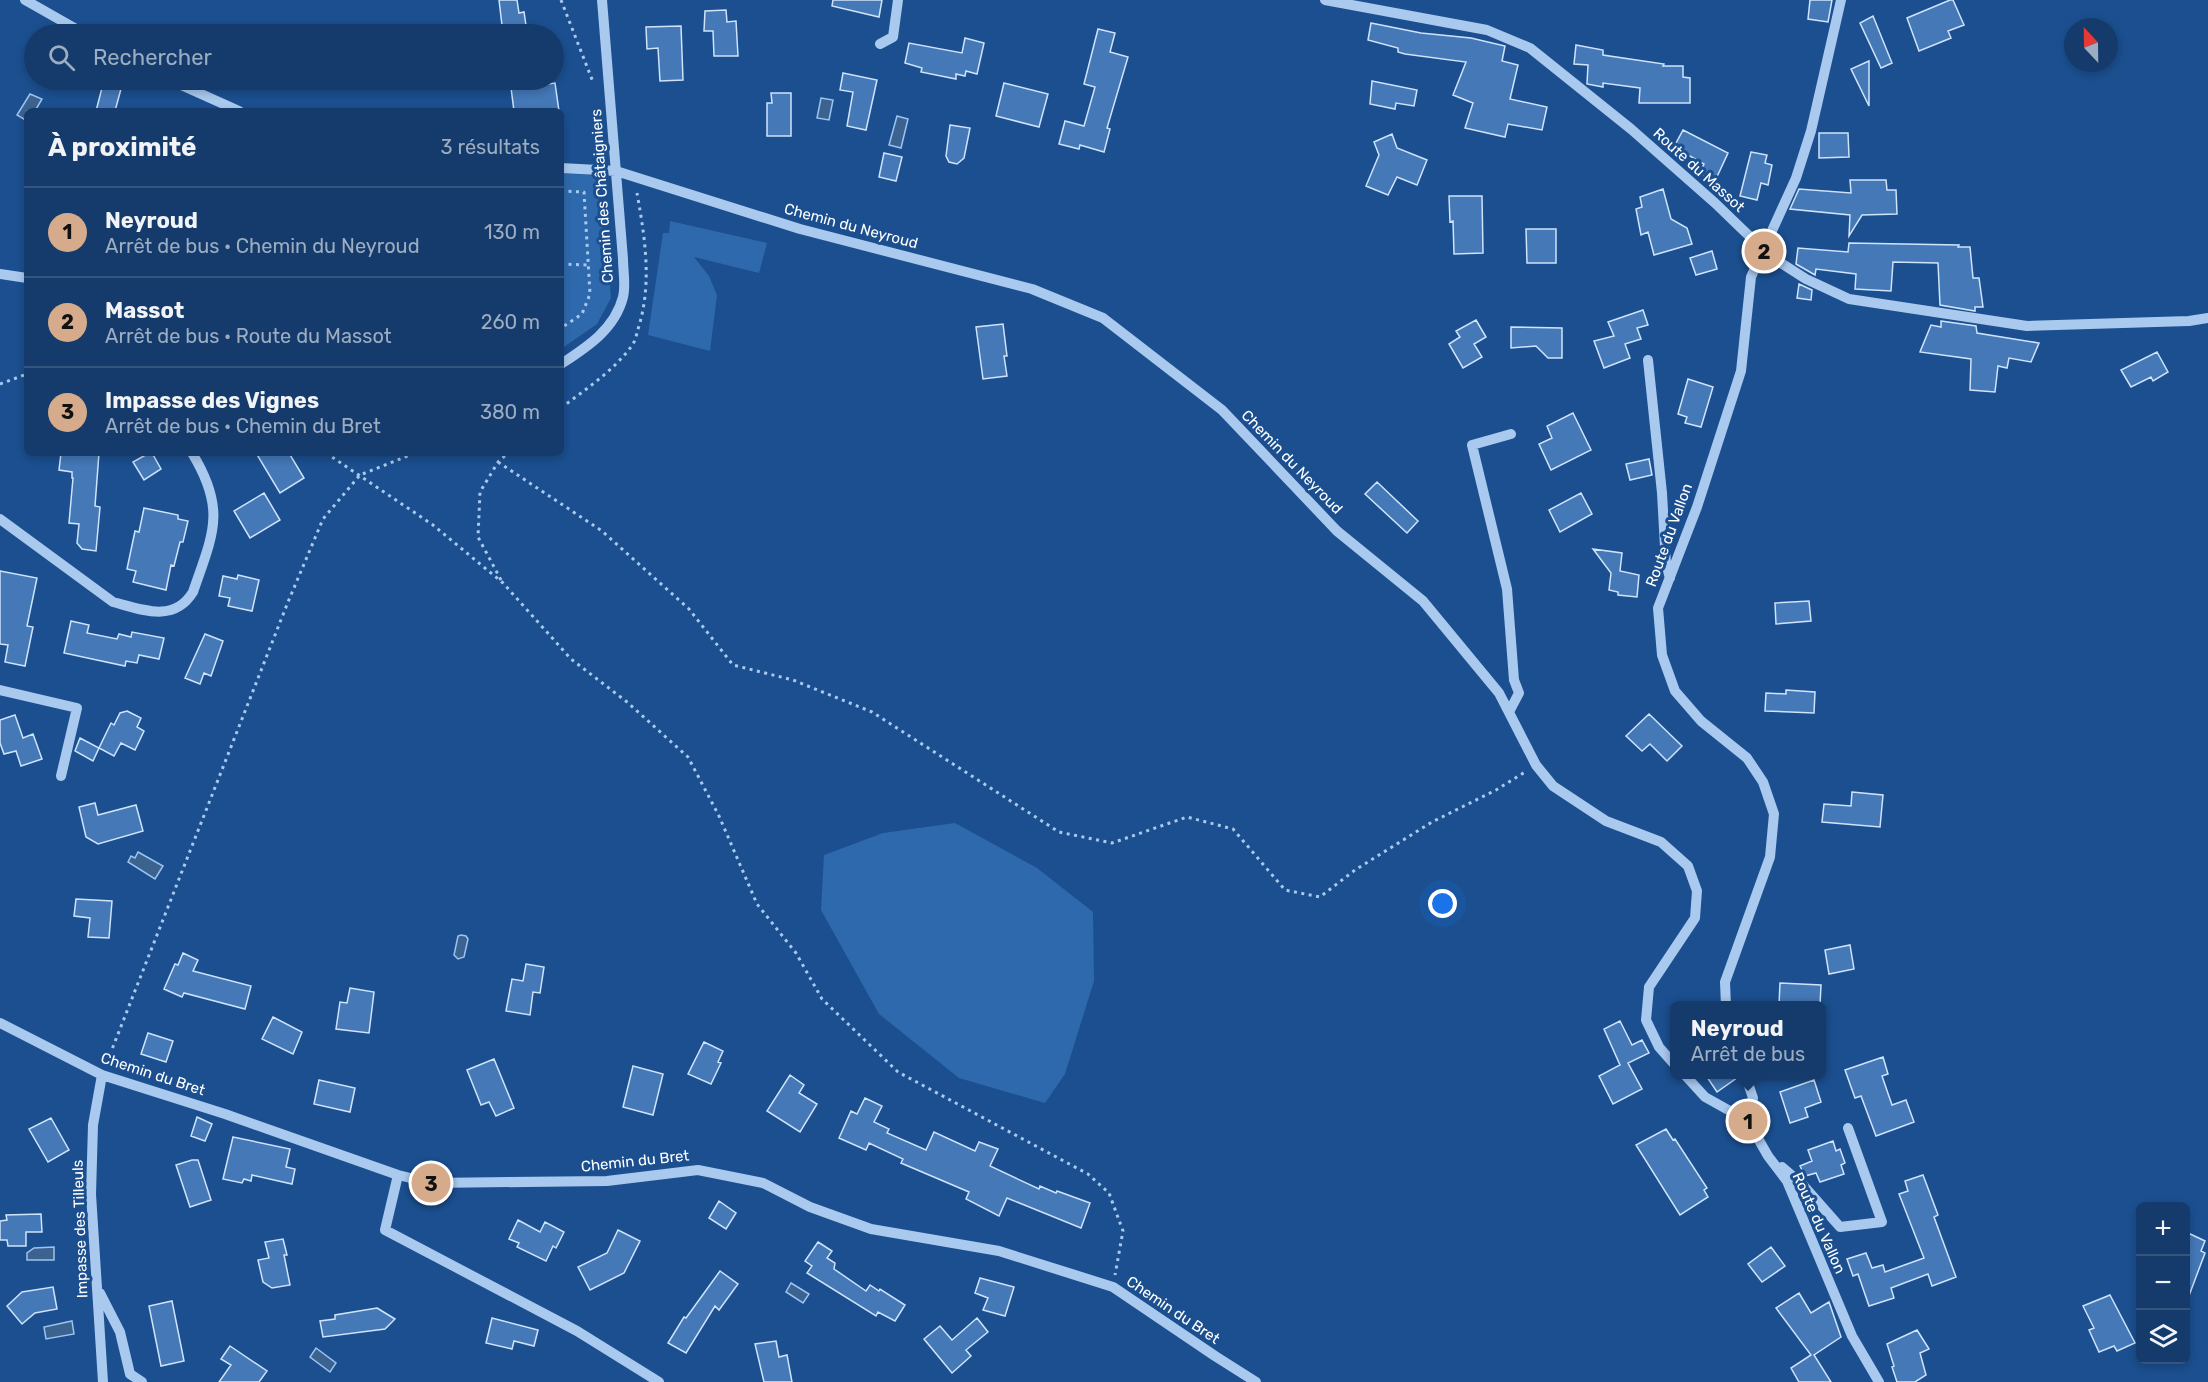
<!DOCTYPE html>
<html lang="fr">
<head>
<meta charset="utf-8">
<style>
  :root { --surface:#143b6b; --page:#214673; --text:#f1f3f6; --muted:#9dadc1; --line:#33557e; --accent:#d6ab8b }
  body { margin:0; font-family:Rubik,sans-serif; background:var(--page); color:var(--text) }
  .controls { position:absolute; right:18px; bottom:18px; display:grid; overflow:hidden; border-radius:9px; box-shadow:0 3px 9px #0003 }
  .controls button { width:54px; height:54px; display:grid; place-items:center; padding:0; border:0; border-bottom:2px solid var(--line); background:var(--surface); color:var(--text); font:30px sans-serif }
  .compass { position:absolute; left:2064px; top:18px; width:54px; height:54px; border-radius:50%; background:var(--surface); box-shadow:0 3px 9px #0003; rotate:338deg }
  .you { position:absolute; left:1443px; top:904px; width:21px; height:21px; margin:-15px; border:4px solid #fff; border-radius:50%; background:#1a73e8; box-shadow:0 0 0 9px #1a73e833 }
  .badge { display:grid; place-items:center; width:39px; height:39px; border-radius:50%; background:var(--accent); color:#111; font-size:20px; font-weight:700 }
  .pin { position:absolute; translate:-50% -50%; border:3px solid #fff; box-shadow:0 2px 6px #0006 }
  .popup { position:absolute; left:1670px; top:1001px; width:156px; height:78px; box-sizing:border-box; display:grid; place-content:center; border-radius:9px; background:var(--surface); filter:drop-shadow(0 2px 4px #0005); font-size:20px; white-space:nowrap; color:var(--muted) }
  .popup b { font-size:22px; color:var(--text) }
  .popup::after { content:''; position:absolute; left:50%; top:100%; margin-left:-12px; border:12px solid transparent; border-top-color:var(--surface) }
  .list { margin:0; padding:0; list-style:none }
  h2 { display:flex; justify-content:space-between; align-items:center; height:78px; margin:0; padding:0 24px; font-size:26px }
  h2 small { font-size:20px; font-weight:400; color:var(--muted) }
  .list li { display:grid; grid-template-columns:39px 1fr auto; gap:18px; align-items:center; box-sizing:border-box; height:90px; padding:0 24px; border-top:2px solid var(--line) }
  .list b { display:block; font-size:22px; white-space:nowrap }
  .list p { margin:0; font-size:20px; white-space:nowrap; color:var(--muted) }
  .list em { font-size:20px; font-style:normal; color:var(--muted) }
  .icon { flex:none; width:33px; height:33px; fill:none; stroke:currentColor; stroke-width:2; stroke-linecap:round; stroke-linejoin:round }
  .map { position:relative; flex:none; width:2208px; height:1382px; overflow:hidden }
  .search { position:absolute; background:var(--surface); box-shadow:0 3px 9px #0003; left:24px; top:24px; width:540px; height:66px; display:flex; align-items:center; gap:15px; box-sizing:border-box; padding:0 21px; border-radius:33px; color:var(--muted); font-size:22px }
  .panel { position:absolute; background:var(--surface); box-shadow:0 3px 9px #0003; left:24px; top:108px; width:540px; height:348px; border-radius:9px }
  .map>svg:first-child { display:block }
  .green { fill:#2e69ad }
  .water { fill:#3c6290; stroke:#9cc4f0; stroke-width:1.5 }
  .building { fill:#4478b7; stroke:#cfe3fa; stroke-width:1.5 }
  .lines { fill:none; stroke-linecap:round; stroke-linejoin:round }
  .path { stroke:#a9c9ee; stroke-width:3; stroke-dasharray:3 4.5; stroke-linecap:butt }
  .minor { stroke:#a9c9ee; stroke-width:10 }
  .labels { text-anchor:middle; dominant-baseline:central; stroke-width:6; stroke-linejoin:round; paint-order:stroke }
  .street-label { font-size:15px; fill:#fff; stroke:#1b4f8f }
</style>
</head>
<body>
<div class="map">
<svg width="2208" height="1382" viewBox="0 0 2208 1382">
  <rect width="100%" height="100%" fill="#1b4f8f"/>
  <path class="green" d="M561,173L602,176L611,298L597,324L561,349Z
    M670,221L767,243L759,273L694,257L709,276L717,295L710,351L648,335L663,233H669Z
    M955,823L1037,868L1093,912L1094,981L1065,1074L1045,1103L959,1078L879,1014L821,910L824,855L883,833Z"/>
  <path class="water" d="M30,94L42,99L35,111H27V121L17,115Z
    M821,98L833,100L829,120L817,118Z
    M897,116L908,119L901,148L889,145Z
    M138,852L163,866L155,879L128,862L131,856L135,858Z
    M461,935L466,936L468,939L464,957L458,959L454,955L458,936Z
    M54,1247V1260H27V1253L34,1248Z
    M791,1283L809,1294L803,1303L786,1292Z
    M72,1321L74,1334L46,1339L44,1327Z
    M316,1348L336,1363L330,1372L310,1357Z"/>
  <path class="building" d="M499,0H517L519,13L524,12L527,32L503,34Z
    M833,0H882L879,17L832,6Z
    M1810,0H1832L1828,22L1808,19Z
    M1950,0H1953L1964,25L1948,31L1951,38L1919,51L1907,18Z
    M726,10L727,22L736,21L738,56H714L713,31H704L705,11Z
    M1873,16L1892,63L1881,68L1860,23Z
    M1371,23L1421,33L1471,38L1505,46L1502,61L1518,65L1510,99L1547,107L1542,130L1508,124L1505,137L1465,128L1473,103L1453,95L1466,62L1405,54L1398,52V48L1368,40Z
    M681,26L683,80L660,81L658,48L647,49L646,27Z
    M1098,29L1115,33L1110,52L1128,57L1107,128L1110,129L1104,152L1080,145L1079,149L1059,144L1065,121L1084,126L1095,87L1084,84Z
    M965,38L984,43L977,74L966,71L965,76L956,74V79L921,72L922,68L905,63L909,43L962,53Z
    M1576,45L1603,50V55L1664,64L1663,66H1683V77L1690,78V103H1639L1640,88L1603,83V87L1587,84L1588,65L1574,64Z
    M1869,61V106L1851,69Z
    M843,73L877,80L866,130L847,126L853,92L840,90Z
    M510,80H527L528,87L555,83L559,111H514Z
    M1372,81L1417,90L1414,106L1396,103L1395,109L1370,104Z
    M1004,83L1048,94L1039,127L996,116Z
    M103,84L121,89L115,111H96Z
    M771,93H791V136H767V103H772Z
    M950,125L970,128L964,158L957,164L949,162L946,156Z
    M1683,130L1728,153L1715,181L1699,174L1704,164L1674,147Z
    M1819,133H1848L1849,157L1819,158Z
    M1392,134L1397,148L1427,160L1417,185L1397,177L1388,195L1366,186L1379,155L1374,142Z
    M1751,152L1767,155L1765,163L1772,165L1768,185L1761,183L1757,200L1740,196Z
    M884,153L902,157L896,181L879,177Z
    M1850,180H1886L1887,190H1896L1897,214L1862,215L1849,236L1850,215L1790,209L1799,189L1851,193Z
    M1663,189L1671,219L1687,228L1692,244L1654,255L1648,232L1641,235L1636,209L1642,207L1640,197Z
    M1449,196H1482L1483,253L1454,254L1453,221L1450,222Z
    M1526,229H1556V263H1527Z
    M1849,243L1959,245L1958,247H1970L1973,278H1979L1983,307H1975V311L1940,305L1938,263L1893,262L1891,291L1855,289L1856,274L1816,269L1815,275L1796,264L1798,248L1848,252Z
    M1712,251L1717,269L1696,275L1690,258Z
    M1799,284L1812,290L1811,300L1797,298Z
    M1643,310L1648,325L1637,328L1641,339L1625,344L1630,358L1604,368L1594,341L1614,336L1608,322Z
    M1476,320L1486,337L1474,344L1482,357L1463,368L1449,344L1460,337L1456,331Z
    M1941,321L1976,326L1977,333L2039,343L2031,362L2009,358L2007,368L1998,366L1995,392L1970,390L1971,359L1920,352L1931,325L1941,327Z
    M1003,324L1007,356H1004L1007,376L983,379L976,327Z
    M1511,327L1562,328V358H1548L1536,346L1511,348Z
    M2157,352L2168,372L2153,381L2151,377L2131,387L2121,370Z
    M1688,379L1713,387L1701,427L1685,423L1687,417L1678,414Z
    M1573,413L1591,450L1551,470L1539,444L1552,438L1547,426Z
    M61,453H99L95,506L100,507L96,551L82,549L77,543L79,524L69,523L73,478H72V472L59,470Z
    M149,453H152L161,469L144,480L133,462Z
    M256,453H289L304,478L280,493Z
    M1649,459L1652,475L1630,480L1626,464Z
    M1377,482L1418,521L1407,533L1365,494Z
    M264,493L280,520L250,538L234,511Z
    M1581,493L1592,514L1560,532L1549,510Z
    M144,508L178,515V519L188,521L183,542H180L174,566L171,565L166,590L133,582L136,571L127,569L135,531L139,532Z
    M1593,549L1622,553L1620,571L1639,575L1637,597L1618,595V592L1609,590L1611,573Z
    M0,571L37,578L27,626L33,627L25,666L5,662L8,645L0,644Z
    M238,575L259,580L252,611L228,606L230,598L219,596L223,576L237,579Z
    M1809,601L1811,621L1776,624L1775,603Z
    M71,621L89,625L87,633L117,639L119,634L131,637L132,632L164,638L159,659L139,655L137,663L126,661L125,666L64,653Z
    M205,634L223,641L211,676L204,673L200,684L185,678Z
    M1786,690L1815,692L1814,713L1765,711L1766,693L1786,694Z
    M127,711L141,718L137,727L144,731L135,750L121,743L114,756L99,748L111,723L114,725L120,713Z
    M1649,714L1682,746L1667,761L1650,744L1642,751L1626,736Z
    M15,715L23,738L33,734L42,759L21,766L16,751L4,754L0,743V720Z
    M80,738L99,748L93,761L75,751Z
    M1852,792L1883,795L1880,827L1822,822L1824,804L1851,806Z
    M95,803L98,815L136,805L143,831L98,844L86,837L79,807Z
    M76,899L112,901L109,938L88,937L90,918L74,916Z
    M1850,945L1854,969L1829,974L1825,950Z
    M183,953L198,960L193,971L251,986L245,1009L184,993L182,997L164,989L175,964L178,965Z
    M526,964L544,967L540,993L533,992L530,1015L506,1011L512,979L523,981Z
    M1780,983L1821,985L1820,1005H1779Z
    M350,988L374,992L369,1033L336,1029L340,1002L347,1003Z
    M273,1017L302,1032L293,1054L262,1039Z
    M1620,1021L1632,1045L1642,1040L1649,1053L1628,1063L1642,1089L1613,1104L1599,1076L1620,1065L1604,1029Z
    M148,1033L173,1041L166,1062L141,1054Z
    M704,1042L723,1051L718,1062L721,1063L711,1084L688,1074Z
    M1883,1057L1888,1074L1882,1076L1892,1105L1906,1100L1914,1122L1876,1136L1861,1096L1855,1098L1845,1070Z
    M494,1059L514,1108L496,1116L489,1102L481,1105L467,1070Z
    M633,1066L663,1074L653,1115L623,1107Z
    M1705,1074H1738V1077L1717,1092Z
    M790,1075L804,1085L799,1093L817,1104L800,1132L767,1111Z
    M319,1080L355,1088L350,1112L314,1104Z
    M1814,1080L1821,1102L1805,1108L1808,1117L1790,1123L1780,1092Z
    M865,1098L882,1106L874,1122L889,1129L887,1133L926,1150L934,1132L975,1151L979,1142L998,1149L990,1166L1039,1189L1040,1186L1056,1193L1057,1191L1090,1203L1081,1228L1007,1198L999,1216L966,1199L969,1192L901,1163L903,1159L869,1143L866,1150L839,1138L851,1111L857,1114Z
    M197,1117L212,1124L205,1141L191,1136Z
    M51,1118L69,1150L48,1162L29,1129Z
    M1666,1129L1673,1140L1675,1139L1707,1188L1704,1190L1708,1197L1680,1215L1636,1145Z
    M233,1137L290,1149L286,1167L295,1169L292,1184L252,1175L251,1181L244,1179L242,1183L223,1179Z
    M1833,1141L1836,1151L1840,1149L1845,1163L1841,1165L1844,1174L1820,1182L1816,1173L1805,1176L1800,1166L1812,1161L1808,1150Z
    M192,1160H198L211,1200L190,1207L176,1165Z
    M1923,1175L1938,1215L1934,1217L1956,1277L1932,1286L1928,1274L1891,1288L1894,1298L1869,1306L1858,1274L1853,1276L1847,1259L1866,1253L1872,1268L1883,1265L1885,1272L1924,1258L1899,1194L1908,1191L1905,1181Z
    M719,1201L736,1213L726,1229L709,1218Z
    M41,1214L42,1232H26V1246H8L7,1240H0V1221L7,1220L6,1215Z
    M518,1220L540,1232L545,1222L564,1232L556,1248L553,1246L546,1261L517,1247L519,1243L509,1239Z
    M618,1230L640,1241L624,1273L590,1290L578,1267L607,1253Z
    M2186,1232L2205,1241L2201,1251L2205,1253L2187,1301Z
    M283,1239L287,1255H284L290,1285L272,1288L263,1282L258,1260L269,1258L265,1242Z
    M818,1242L832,1251L827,1258L835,1263L834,1269L866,1291L870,1285L879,1291L880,1289L905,1305L895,1321L878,1312L876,1316L807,1273L812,1266L805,1261Z
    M1771,1247L1785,1266L1762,1282L1748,1264Z
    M720,1271L738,1284L719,1310L715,1306L686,1353L668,1343L684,1317L686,1318Z
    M980,1278L1014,1287L1005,1316L983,1310L988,1298L975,1293Z
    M53,1287L57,1309L35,1313L22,1324L7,1306L22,1292Z
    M1799,1293L1811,1313L1829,1302L1841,1337L1814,1355L1831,1382H1799L1791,1368L1811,1355L1776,1308Z
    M2110,1295L2135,1343L2117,1351L2114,1346L2099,1352L2089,1330L2094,1328L2083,1306Z
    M172,1301L184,1361L161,1366L149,1306Z
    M377,1308L395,1319L385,1329L323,1337L320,1321L335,1319V1315Z
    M492,1318L538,1330L534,1346L514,1341L512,1349L486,1343Z
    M977,1318L988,1332L966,1350L971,1356L952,1373L924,1339L940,1326L952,1340Z
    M1917,1330L1929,1349L1920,1353L1926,1375L1915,1382H1897L1892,1367L1894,1366L1887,1344Z
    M776,1341L779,1357L787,1355L792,1382H764L755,1344Z
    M230,1346L267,1371L259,1382H219L231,1365L221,1359Z"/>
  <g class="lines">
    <path class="path" d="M561,0L593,82
      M561,191L584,192L590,294L582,314L561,328
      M561,264L588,265
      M0,384L27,374
      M561,408C586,389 615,370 633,344C636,339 637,332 639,326C652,282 645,238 637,193
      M326,453L433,525L503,583L571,659L627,702L688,757L719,816L757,904L796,953L822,999L898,1072L1088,1174L1109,1193L1123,1231L1115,1275
      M498,462L602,531L689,609L733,665L793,680L872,712L1059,832L1112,843L1187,817L1233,829L1285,890L1320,897L1355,870L1432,822L1496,790L1525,772
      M501,580L478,537L480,492L498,462L508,453
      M107,1062L288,602L323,519L360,475L415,453"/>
    <path class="minor" d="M25,0L85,34
      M1325,0L1487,30L1530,48L1631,129L1715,203L1770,256L1806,279L1849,299L2027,326L2189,321L2208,318
      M880,44L893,37L898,0
      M170,80L239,111
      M561,168L616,171L800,229L1032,289L1103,318L1222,410L1337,531L1423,601L1499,693L1536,765L1553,786L1606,821L1661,842L1688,866L1697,891L1695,918L1649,987L1646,1020L1659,1047L1674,1064
      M0,274L27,278
      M1648,360L1662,493L1666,565L1670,578
      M561,364C587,347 615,329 623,297C626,285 623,271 623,259L602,0
      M0,519L113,602C143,610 174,623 193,592C213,534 227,510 192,453
      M0,690L77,708L61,776
      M1509,712L1519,693L1514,680L1507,589L1472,445L1511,434
      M1726,1006L1725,982L1770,857L1774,814L1763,782L1747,758L1701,721L1675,691L1662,655L1658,608L1697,507L1741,371L1751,277L1796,178L1811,131L1841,0
      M0,1023L102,1075L225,1114L398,1175L431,1183L607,1181L698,1170L763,1183L810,1207L871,1229L999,1251L1113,1287L1215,1356L1256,1382
      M1684,1074L1705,1097L1748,1121
      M1745,1074L1753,1098L1748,1121L1768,1156L1787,1181L1852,1336L1879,1382
      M102,1075L93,1125L91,1194L103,1382
      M1782,1167L1803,1185L1840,1227L1882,1222L1848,1128
      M398,1175L385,1230L577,1331L659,1382
      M100,1293L120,1332L130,1374L142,1382"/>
  </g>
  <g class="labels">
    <g class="street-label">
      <text transform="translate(1699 170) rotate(42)">Route du Massot</text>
      <text transform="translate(602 196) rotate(-94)">Chemin des Châtaigniers</text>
      <text transform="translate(851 226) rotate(15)">Chemin du Neyroud</text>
      <text transform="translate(1292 462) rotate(46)">Chemin du Neyroud</text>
      <text transform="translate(1669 535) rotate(-70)">Route du Vallon</text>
      <text transform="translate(153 1074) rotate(18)">Chemin du Bret</text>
      <text transform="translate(635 1161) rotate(-6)">Chemin du Bret</text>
      <text transform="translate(1819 1223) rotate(66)">Route du Vallon</text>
      <text transform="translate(80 1229) rotate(-92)">Impasse des Tilleuls</text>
      <text transform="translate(1173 1310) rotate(34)">Chemin du Bret</text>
    </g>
  </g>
</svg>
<div class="controls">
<button>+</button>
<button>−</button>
<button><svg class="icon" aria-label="layers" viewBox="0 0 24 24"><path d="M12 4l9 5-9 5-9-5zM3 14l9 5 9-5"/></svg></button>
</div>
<svg class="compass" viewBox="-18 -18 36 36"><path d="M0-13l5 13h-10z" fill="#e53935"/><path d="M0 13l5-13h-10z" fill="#9dadc1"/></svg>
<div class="you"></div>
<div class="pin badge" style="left:1748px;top:1121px">1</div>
<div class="popup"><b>Neyroud</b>Arrêt de bus</div>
<div class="pin badge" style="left:1764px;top:251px">2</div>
<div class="pin badge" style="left:431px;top:1183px">3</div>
<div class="search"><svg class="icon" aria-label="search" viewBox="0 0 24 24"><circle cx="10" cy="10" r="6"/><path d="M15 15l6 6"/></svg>Rechercher</div>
<section class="panel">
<h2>À proximité<small>3 résultats</small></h2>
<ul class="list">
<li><span class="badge">1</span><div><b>Neyroud</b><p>Arrêt de bus · Chemin du Neyroud</p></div><em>130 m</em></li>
<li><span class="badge">2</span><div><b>Massot</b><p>Arrêt de bus · Route du Massot</p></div><em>260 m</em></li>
<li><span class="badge">3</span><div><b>Impasse des Vignes</b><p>Arrêt de bus · Chemin du Bret</p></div><em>380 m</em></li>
</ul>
</section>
</div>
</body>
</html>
